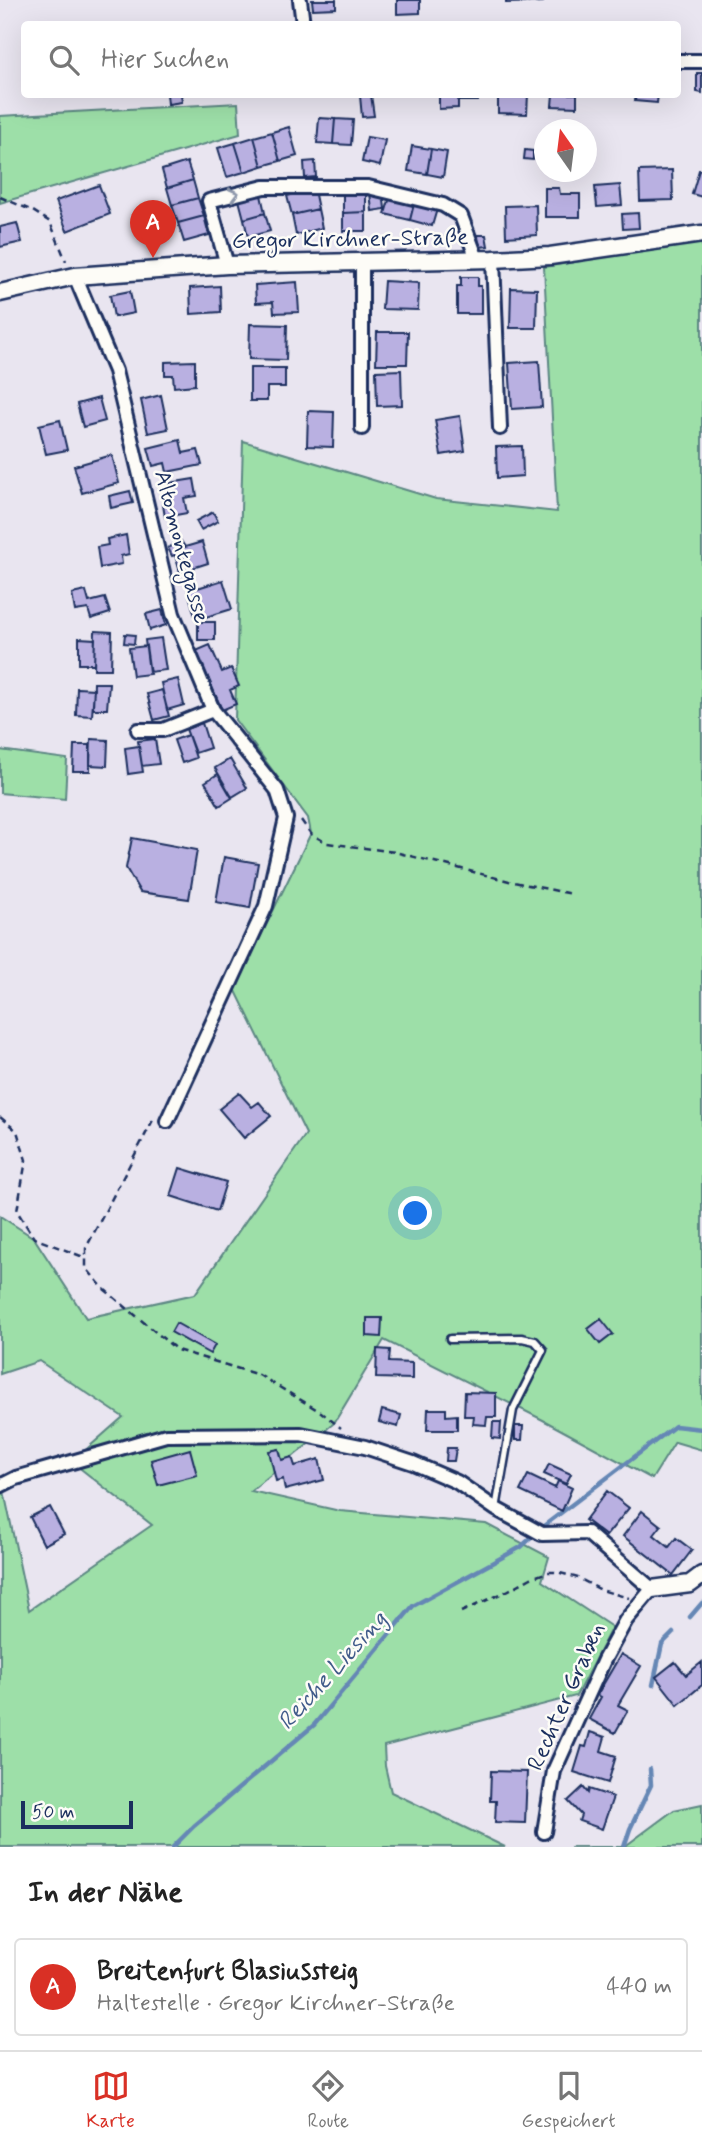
<!DOCTYPE html>
<html lang="de">
<head>
<meta charset="utf-8">
<style>
  :root { --surface:#fff; --page:#f2f2f2; --text:#222; --muted:#767676; --line:#e0e0e0; --accent:#d93025 }
  body { margin:0; font-family:Mynerve,sans-serif; background:var(--page); color:var(--text) }
  .compass { position:absolute; left:534px; top:119px; width:63px; height:63px; border-radius:50%; background:var(--surface); box-shadow:0 7px 28px #0002; rotate:346deg }
  .scale { position:absolute; left:21px; bottom:18px; width:112px; box-sizing:border-box; padding-left:7px; border:4px solid #1b2f5e; border-top:0; font-size:19px; line-height:24px; white-space:nowrap; color:#1b2f5e; -webkit-text-stroke:5px #fdfcf7; paint-order:stroke }
  .you { position:absolute; left:416px; top:1214px; width:24px; height:24px; margin:-18px; border:5px solid #fff; border-radius:50%; background:#1a73e8; box-shadow:0 0 0 10px #1a73e833 }
  .badge { display:grid; place-items:center; width:46px; height:46px; border-radius:50%; background:var(--accent); color:#fff; font-size:23px; font-weight:700 }
  .pin { position:absolute; translate:-50% -58px; filter:drop-shadow(0 2px 4px #0008) }
  .pin::after { content:''; position:absolute; top:37px; width:24px; height:21px; background:inherit; clip-path:polygon(0 0,100% 0,50% 100%) }
  .list { margin:0; padding:0; list-style:none }
  h2 { display:flex; justify-content:space-between; align-items:center; height:91px; margin:0; padding:0 28px; font-size:30px }
  h2 small { font-size:23px; font-weight:400; color:var(--muted) }
  .list li { display:grid; grid-template-columns:46px 1fr auto; gap:21px; align-items:center; box-sizing:border-box; height:98px; margin:0 14px 14px; padding:0 14px; border:2px solid var(--line); border-radius:7px }
  .list b { display:block; font-size:26px; white-space:nowrap }
  .list p { margin:0; font-size:23px; white-space:nowrap; color:var(--muted) }
  .list em { font-size:23px; font-style:normal; color:var(--muted) }
  .icon { flex:none; width:38px; height:38px; fill:none; stroke:currentColor; stroke-width:2; stroke-linecap:round; stroke-linejoin:round }
  .map { position:relative; flex:none; width:702px; height:1847px; overflow:hidden }
  .search { position:absolute; background:var(--surface); box-shadow:0 7px 28px #0002; left:21px; right:21px; top:21px; height:77px; display:flex; align-items:center; gap:18px; box-sizing:border-box; padding:0 24px; border-radius:7px; color:var(--muted); font-size:26px }
  .sheet { height:203px; background:var(--surface) }
  nav { display:flex; justify-content:space-around; align-items:center; box-sizing:border-box; height:98px; border-top:2px solid var(--line); background:var(--surface); font-size:19px; color:var(--muted) }
  nav a { display:grid; justify-items:center; gap:4px }
  nav .on { color:var(--accent) }
  .map>svg:first-child { display:block }
  .green { fill:#9ddfa8; stroke:#5c8783; stroke-width:2 }
  .lines { fill:none; stroke-linecap:round; stroke-linejoin:round }
  .stream { stroke:#6587b5; stroke-width:4.5 }
  .building { fill:#b9b0e1; stroke:#1b2f5e; stroke-width:2 }
  .service-casing { stroke:#1b2f5e; stroke-width:11 }
  .minor-casing { stroke:#1b2f5e; stroke-width:18 }
  .tertiary-casing { stroke:#1b2f5e; stroke-width:21 }
  .path { stroke:#1b2f5e; stroke-width:2.5; stroke-dasharray:7 5; stroke-linecap:butt }
  .service { stroke:#fdfcf7; stroke-width:6 }
  .minor { stroke:#fdfcf7; stroke-width:12 }
  .tertiary { stroke:#fdfcf7; stroke-width:16 }
  .oneway { stroke:#8c96aa }
  .labels { text-anchor:middle; dominant-baseline:central; stroke-width:5; stroke-linejoin:round; paint-order:stroke }
  .street-label { font-size:23px; fill:#1b2f5e; stroke:#fdfcf7 }
  .water-label { font-size:24px; font-style:italic; fill:#405b8a; stroke:#fdfcf7 }
</style>
</head>
<body>
<div class="map">
<svg width="702" height="1847" viewBox="0 0 702 1847">
  <rect width="100%" height="100%" fill="#e9e5f0"/>
  <filter id="ink" filterUnits="userSpaceOnUse"><feTurbulence type="fractalNoise" baseFrequency=".0143" numOctaves="2"/><feDisplacementMap in="SourceGraphic" scale="14" xChannelSelector="R" yChannelSelector="G"/><feConvolveMatrix kernelMatrix="1 2 1 2 8 2 1 2 1" color-interpolation-filters="sRGB"/></filter>
  <g filter="url(#ink)">
    <path class="green" d="M238,103L240,134L0,203V116Z
      M702,241V1450L675,1442L652,1479L543,1420L384,1340L334,1423L251,1491L340,1511L486,1524L549,1557L542,1581L612,1627L576,1696L384,1746L385,1766L391,1792L505,1847H0V1493L4,1491L29,1610L152,1525L72,1462L123,1417L39,1361L0,1374V1216L34,1238L86,1318L195,1294L306,1134L235,989L311,833L308,818L235,720L243,441L436,499L557,512L544,267Z
      M0,750L67,759L65,799L0,793Z
      M702,1804V1847H570H624L674,1810Z"/>
    <g class="lines">
      <path class="stream" d="M545,1525L675,1426L702,1429
        M690,1617L702,1603
        M653,1685L662,1644L673,1633
        M173,1847L194,1826L314,1725L413,1606L521,1547L532,1537
        M624,1847L630,1829L651,1785L650,1769"/>
    </g>
    <path class="building" d="M312,0H336V8L313,9Z
      M397,0H420V13L397,14Z
      M506,0H543V2L506,3Z
      M337,19V24H315L314,20Z
      M697,73H702V93L697,92Z
      M167,94H181L182,102L168,104Z
      M439,94H478V101H458V108L439,109Z
      M498,94H528L527,114L498,113Z
      M553,94H577V107L552,106Z
      M636,94H658L657,103L635,101Z
      M371,95L374,116L362,117L360,96Z
      M319,118L335,119L333,144L317,143Z
      M335,119L353,120L351,145L333,144Z
      M289,127L297,156L280,161L272,132Z
      M272,132L280,161L262,166L254,137Z
      M254,137L262,166L244,172L235,143Z
      M367,137L385,140L380,166L362,162Z
      M235,143L244,172L227,177L218,148Z
      M412,146L431,149L427,174L408,171Z
      M431,149L447,152L443,177L427,174Z
      M525,150L533,151V160L524,159Z
      M315,161L316,177L305,178L304,162Z
      M187,162L193,180L167,188L162,170Z
      M672,170L673,200L640,201L639,171Z
      M699,170H702V197L692,194Z
      M193,180L198,198L172,205L167,188Z
      M99,185L110,214L67,231L56,201Z
      M620,185L622,205L597,207L595,187Z
      M545,188H559L560,194H580V217H545Z
      M314,190L318,209L292,215L287,196Z
      M383,191L385,209L372,211L370,192Z
      M343,194H366V212L343,213Z
      M261,195L265,213L244,219L239,200Z
      M390,197L414,204L410,220L385,214Z
      M198,198L204,216L178,223L172,205Z
      M414,204L437,209L432,226L410,220Z
      M536,205L537,235L506,237L505,206Z
      M318,209L322,228L296,235L292,215Z
      M366,212V231H343V213Z
      M265,213L270,231L248,237L244,219Z
      M638,213L639,228L623,229L622,214Z
      M204,216L209,235L184,242L178,223Z
      M17,223L22,242L0,247V227Z
      M478,235H486L488,246L479,247Z
      M461,277H478V286H481V314H457V286H461Z
      M384,281L419,283L418,310L382,309Z
      M297,282L299,312L274,313L273,302L256,303L255,285Z
      M220,286L221,312L191,314L190,288Z
      M511,288L537,289L536,328H510Z
      M130,291L134,313L114,317L110,295Z
      M250,324L287,325L286,360L249,359Z
      M377,332H408L407,364H376Z
      M195,361V385L174,387L173,375H165V362Z
      M539,361L542,407L512,409L509,363Z
      M250,368H285V387H267V401H250Z
      M401,370L402,405L377,406L376,371Z
      M161,395L168,429L148,433L141,400Z
      M99,398L105,421L83,427L77,404Z
      M308,411L334,412L333,447L307,446Z
      M460,416L465,451L441,455L435,420Z
      M60,420L67,450L46,454L39,425Z
      M180,440L183,453L198,450L202,465L167,472L165,463L153,466L148,448Z
      M522,446L523,476L497,478L496,447Z
      M112,455L119,483L82,493L74,466Z
      M194,479L197,496L184,498L187,513L165,517L162,499L172,498L169,483Z
      M130,491L133,503L111,508L109,496Z
      M213,512L218,521L201,530L196,521Z
      M126,535L129,554L121,556L122,564L100,568L97,547L108,545L107,539Z
      M181,541L185,547L202,542L208,563L180,572L175,555L172,556L168,548Z
      M223,580L232,609L196,620L188,591Z
      M86,591L89,602L105,598L110,613L91,619L88,609L75,611L72,594Z
      M162,610L166,625L150,630L146,614Z
      M198,622H215V640H198Z
      M95,631L112,632L111,669H94Z
      M125,634L135,635L134,644L124,643Z
      M79,638L95,639L94,664H79Z
      M161,638L166,670L149,672L145,640Z
      M210,645L222,672L231,668L239,686L230,690L236,704L222,710L196,651Z
      M146,646L150,674L133,676L129,648Z
      M178,679L184,705L167,710L161,683Z
      M94,683H109L107,709H93Z
      M77,688L94,689L92,716L76,715Z
      M162,690L169,716L154,720L147,694Z
      M202,723L210,748L195,753L186,729Z
      M188,735L196,758L182,763L174,740Z
      M91,739L108,740L107,766L90,765Z
      M155,739L159,764L142,766L138,741Z
      M74,745H90V771H73Z
      M139,746L143,772L128,774L125,748Z
      M230,759L247,788L232,797L215,768Z
      M218,774L232,798L219,806L205,782Z
      M132,838L197,850L189,899L140,892L126,868Z
      M224,857L258,863L250,908L216,902Z
      M239,1093L252,1107L259,1102L271,1116L244,1138L219,1109Z
      M180,1168L226,1182L217,1211L171,1196Z
      M367,1318H382L381,1337L367,1336Z
      M601,1319L613,1334L600,1344L588,1329Z
      M176,1323L215,1345L210,1354L171,1332Z
      M377,1349L390,1350L389,1362L412,1363V1379L376,1378Z
      M465,1392L496,1393V1417H487L486,1425L473,1424L474,1416H464Z
      M428,1409H446V1416L457,1415V1430H427Z
      M382,1410L401,1415L398,1427L379,1422Z
      M493,1422H501L500,1439L492,1438Z
      M515,1426H523L522,1440H515Z
      M447,1448H456L454,1461H446Z
      M190,1449L197,1475L158,1485L151,1460Z
      M279,1449L282,1460L292,1457L295,1466L319,1459L324,1480L285,1490L283,1479L276,1481L269,1451Z
      M549,1464L571,1474L566,1484L544,1474Z
      M528,1475L555,1488L558,1481L572,1488L562,1511L520,1491Z
      M607,1491L629,1508L606,1536L585,1520Z
      M50,1507L64,1534L44,1545L30,1517Z
      M642,1511L661,1526L654,1535L669,1547L676,1538L692,1550L673,1575L623,1536Z
      M621,1654L641,1666L618,1705L628,1710L615,1733L589,1719L601,1697L597,1695Z
      M675,1662L686,1675L702,1662V1685L678,1705L656,1677Z
      M590,1732L605,1737L601,1751L616,1756L608,1783L574,1772L582,1746L586,1747Z
      M491,1771L527,1772L525,1823L495,1822L496,1801H490Z
      M583,1787L588,1793L589,1789L613,1797L602,1829L579,1821L581,1815L568,1801Z"/>
    <g class="lines">
      <defs>
        <path id="service" d="M450,1339L522,1338L535,1341L543,1350L513,1410L496,1509"/>
        <path id="minor" d="M300,0L303,24
          M678,61H702
          M493,259L500,428
          M362,261V428
          M227,265L209,201L264,187H368L443,205L461,216L477,259
          M75,276L115,371L173,614L213,710L277,790L286,818L266,906L167,1121
          M138,730H163L213,710
          M0,1486L16,1478L166,1435L301,1434L365,1447L413,1463L457,1482L496,1509L542,1534L587,1533L652,1589L626,1620L604,1660L554,1771L544,1832"/>
        <path id="tertiary" d="M0,293L75,276L227,265L493,259L550,256L702,234
          M652,1589L690,1584L702,1575"/>
      </defs>
      <use href="#service" class="service-casing"/>
      <use href="#minor" class="minor-casing"/>
      <use href="#tertiary" class="tertiary-casing"/>
      <path class="path" d="M0,197L33,211L50,222L66,261
        M301,820L311,834L327,843L395,852L509,881L572,894
        M0,1117L17,1131L26,1160L17,1211L34,1238L86,1258
        M153,1120L86,1248V1268L104,1289L177,1350L259,1375L321,1412L341,1428
        M461,1612L507,1591L531,1578L548,1572H557L578,1578L601,1590L629,1598"/>
      <use href="#service" class="service"/>
      <use href="#minor" class="minor"/>
      <use href="#tertiary" class="tertiary"/>
    </g>
    <defs><path id="oneway-chevron" d="M-2-3.5L2.5 0L-2 3.5" fill="none" stroke-width="1.6" stroke-linecap="round" stroke-linejoin="round" transform="scale(1.75)"/></defs>
    <use class="oneway" href="#oneway-chevron" transform="translate(234 194) rotate(-14)"/>
  </g>
  <g class="labels">
    <g class="street-label">
      <text transform="translate(350 240) rotate(-1)">Gregor Kirchner-Straße</text>
      <text transform="translate(181 547) rotate(75)">Altomontegasse</text>
      <text transform="translate(567 1697) rotate(-66)">Rechter Graben</text>
    </g>
    <g class="water-label">
      <text transform="translate(333 1671) rotate(-48)">Reiche Liesing</text>
    </g>
  </g>
</svg>
<svg class="compass" viewBox="-18 -18 36 36"><path d="M0-13l5 13h-10z" fill="#e53935"/><path d="M0 13l5-13h-10z" fill="#767676"/></svg>
<div class="scale">50 m</div>
<div class="you"></div>
<div class="pin badge" style="left:153px;top:258px">A</div>
<div class="search"><svg class="icon" aria-label="search" viewBox="0 0 24 24"><circle cx="10" cy="10" r="6"/><path d="M15 15l6 6"/></svg>Hier suchen</div>
</div>
<section class="sheet">
<h2>In der Nähe<small></small></h2>
<ul class="list">
<li><span class="badge">A</span><div><b>Breitenfurt Blasiussteig</b><p>Haltestelle · Gregor Kirchner-Straße</p></div><em>440 m</em></li>
</ul>
</section>
<nav>
<a class="on"><svg class="icon" aria-label="map" viewBox="0 0 24 24"><path d="M3 6l6-2 6 2 6-2v14l-6 2-6-2-6 2zM9 4v14M15 6v14"/></svg>Karte</a>
<a><svg class="icon" aria-label="directions" viewBox="0 0 24 24"><path d="M12 3l9 9-9 9-9-9zM9 14v-3h6M13 9l2 2-2 2"/></svg>Route</a>
<a><svg class="icon" aria-label="saved" viewBox="0 0 24 24"><path d="M7 4h10v16l-5-4-5 4z"/></svg>Gespeichert</a>
</nav>
</body>
</html>
